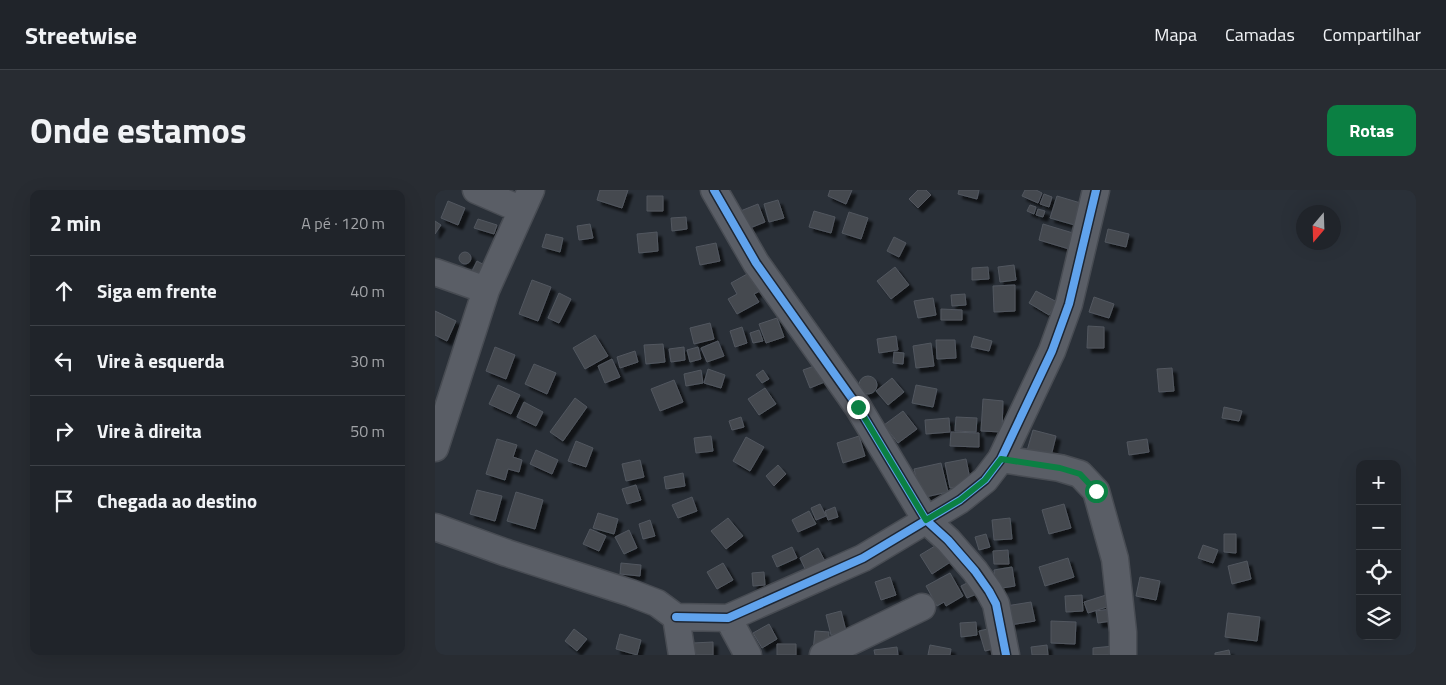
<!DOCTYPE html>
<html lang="pt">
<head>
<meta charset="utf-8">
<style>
  :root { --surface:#20242a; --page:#282c32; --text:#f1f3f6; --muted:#a2a4a8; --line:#3d4147; --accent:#0b8043 }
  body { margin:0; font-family:"Titillium Web",sans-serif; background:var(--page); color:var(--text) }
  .controls { position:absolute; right:15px; bottom:15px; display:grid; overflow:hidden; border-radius:10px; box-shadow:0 5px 20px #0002 }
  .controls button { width:45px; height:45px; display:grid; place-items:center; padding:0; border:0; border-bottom:1px solid var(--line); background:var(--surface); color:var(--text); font:25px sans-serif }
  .compass { position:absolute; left:861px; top:15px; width:45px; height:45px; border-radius:50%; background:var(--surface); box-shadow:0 5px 20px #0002; rotate:199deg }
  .stop { position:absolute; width:15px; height:15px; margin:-11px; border:4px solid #0b8043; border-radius:50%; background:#fff }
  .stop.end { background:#0b8043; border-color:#fff; box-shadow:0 1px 5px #0008 }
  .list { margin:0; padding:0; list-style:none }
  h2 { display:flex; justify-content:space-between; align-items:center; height:65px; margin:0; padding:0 20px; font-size:21px }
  h2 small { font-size:16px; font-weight:400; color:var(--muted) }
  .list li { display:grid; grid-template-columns:32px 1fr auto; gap:15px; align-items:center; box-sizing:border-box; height:70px; padding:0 20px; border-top:1px solid var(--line) }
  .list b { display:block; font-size:19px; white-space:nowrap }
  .list em { font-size:16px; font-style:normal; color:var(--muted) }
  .icon { flex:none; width:28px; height:28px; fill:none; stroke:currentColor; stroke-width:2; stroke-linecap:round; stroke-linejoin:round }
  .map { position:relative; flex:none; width:981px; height:465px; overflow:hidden; border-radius:10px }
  header { display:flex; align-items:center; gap:30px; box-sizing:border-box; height:70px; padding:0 25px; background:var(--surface); border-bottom:1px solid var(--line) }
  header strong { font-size:24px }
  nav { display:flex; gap:28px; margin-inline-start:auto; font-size:18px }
  .intro { display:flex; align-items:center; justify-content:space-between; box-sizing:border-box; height:120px; padding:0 30px }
  h1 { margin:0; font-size:35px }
  .button { padding:12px 22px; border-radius:10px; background:var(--accent); color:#fff; font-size:18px; font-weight:700 }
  main { display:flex; gap:30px; padding:0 30px }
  aside { flex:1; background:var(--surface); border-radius:10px; box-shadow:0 5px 20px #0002 }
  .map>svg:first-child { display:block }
  .building { fill:#444950; stroke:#52575f; filter:url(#shadow) }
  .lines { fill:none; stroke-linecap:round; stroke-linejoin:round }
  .minor-casing { stroke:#484c53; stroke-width:29 }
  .minor { stroke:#5a5e66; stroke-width:26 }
  .cycleway-casing { stroke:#1d2633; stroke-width:11 }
  .cycleway { stroke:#60a3ed; stroke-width:8 }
  .route { stroke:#0b8043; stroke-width:6 }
</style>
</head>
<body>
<header>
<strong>Streetwise</strong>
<nav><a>Mapa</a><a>Camadas</a><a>Compartilhar</a></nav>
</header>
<div class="intro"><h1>Onde estamos</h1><a class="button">Rotas</a></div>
<main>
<aside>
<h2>2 min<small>A pé · 120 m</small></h2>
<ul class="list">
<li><svg class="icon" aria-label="ahead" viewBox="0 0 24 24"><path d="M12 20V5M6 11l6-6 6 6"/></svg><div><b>Siga em frente</b></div><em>40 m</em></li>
<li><svg class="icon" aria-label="left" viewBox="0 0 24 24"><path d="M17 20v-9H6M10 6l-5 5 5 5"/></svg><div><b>Vire à esquerda</b></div><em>30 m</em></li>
<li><svg class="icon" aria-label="right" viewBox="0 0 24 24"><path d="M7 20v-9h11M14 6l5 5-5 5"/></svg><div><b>Vire à direita</b></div><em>50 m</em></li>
<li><svg class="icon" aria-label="arrive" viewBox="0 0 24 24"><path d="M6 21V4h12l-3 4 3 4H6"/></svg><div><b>Chegada ao destino</b></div></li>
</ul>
</aside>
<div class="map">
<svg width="981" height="465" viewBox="0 0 981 465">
  <defs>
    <filter id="shadow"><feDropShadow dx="4.5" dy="4.5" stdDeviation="1" flood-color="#0009"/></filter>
  </defs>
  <rect width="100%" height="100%" fill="#2a3038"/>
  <path class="building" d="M165,0H193L187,18L162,10Z
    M395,0H417L411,14L393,6Z
    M483,0H491L496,5L483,18L474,9Z
    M524,0H544L542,9L523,4Z
    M590,0H601L607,3L603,13L587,6Z
    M609,4L617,7L614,17L605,14Z
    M212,6H228V21H212Z
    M622,6L649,14L643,36L615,28Z
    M343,10L349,28L334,32L329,14Z
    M13,11L30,18L23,35L6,28Z
    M323,14L330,32L310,40L303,22Z
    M595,15L601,17L599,24L592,21Z
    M603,19L610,21L608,27L601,25Z
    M379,21L400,27L396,43L374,37Z
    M414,22L433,28L426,49L407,43Z
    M251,27L252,39L237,41L236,28Z
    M43,29L62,35L59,44L39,38Z
    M0,31L6,35L0,44Z
    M155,34L158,48L144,50L142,36Z
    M608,34L638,43L634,59L604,50Z
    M673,39L694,44L691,57L670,52Z
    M222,42L223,61L204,63L202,44Z
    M111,44L128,48L125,62L107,57Z
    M459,47L471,53L464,67L452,61Z
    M281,53L285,71L265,75L261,57Z
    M24 68a6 6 0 1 1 12 0a6 6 0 1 1-12 0Z
    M42,71L53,77L47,89L36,83Z
    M579,75L581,90L565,92L563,77Z
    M460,77L474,95L456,109L442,91Z
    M553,77L554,89L537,90V78Z
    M314,83L325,101L319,104L324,112L302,124L293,109L302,104L296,93Z
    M97,90L116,97L103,131L84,124Z
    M580,95V121L559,122L558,96Z
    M601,101L622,112L614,125L594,113Z
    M124,103L136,109L124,133L113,128Z
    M530,104L531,115L517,116L516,105Z
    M659,107L679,114L674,128L654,122Z
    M498,108L501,125L483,128L479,111Z
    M506,119L527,120V130H506Z
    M0,121L21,131L12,151L0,145Z
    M342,128L349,147L331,153L324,134Z
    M275,133L279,149L259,154L255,138Z
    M653,136L669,137V158H652Z
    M307,137L312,153L300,157L295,141Z
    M324,140L328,151L318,153L315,143Z
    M160,145L173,166L150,179L138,158Z
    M461,146L463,160L444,163L442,149Z
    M539,146L557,151L554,161L536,157Z
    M501,150H520L521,168L502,169Z
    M283,151L289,166L272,172L266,158Z
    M496,153L499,176L481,178L478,156Z
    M228,154L230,172L211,174L209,155Z
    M60,157L80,165L71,189L51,181Z
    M249,157L250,170L236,172L234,159Z
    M263,157L266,169L255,172L252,160Z
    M200,161L203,172L185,178L182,167Z
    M459,162L469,163L468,174L458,173Z
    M177,169L185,187L170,193L163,176Z
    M99,174L121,183L112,204L90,194Z
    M385,174L392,191L375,198L368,180Z
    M737,178L739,201L724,202L722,179Z
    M273,179L290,185L286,198L269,193Z
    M266,180L268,193L251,196L249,184Z
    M328,180L334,189L327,193L321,185Z
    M424 195a9 9 0 1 1 18 0a9 9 0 1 1-18 0Z
    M457,188L469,202L453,215L441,201Z
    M239,190L248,212L225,221L216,199Z
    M63,195L85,205L76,224L54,214Z
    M481,195L502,199L498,217L477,213Z
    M330,198L341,214L324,225L313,209Z
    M140,208L152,217L128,251L115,242Z
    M548,209L568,211L567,242L546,241Z
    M89,212L108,222L101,236L82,227Z
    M789,217L807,221L804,231L787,228Z
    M468,221L482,239L463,253L449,235Z
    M306,227L309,237L297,240L294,231Z
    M521,227L542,228L541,242L520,241Z
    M514,228L515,242L491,244L490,230Z
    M598,240L621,246L615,270L591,264Z
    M516,242L544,243V257L515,256Z
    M276,246L278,261L261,263L259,248Z
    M424,246L430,266L408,273L402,253Z
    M311,247L329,257L315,281L298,271Z
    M62,249L82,255L78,267L87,270L84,282L73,279L70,290L51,284Z
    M712,249L714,262L694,265L692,252Z
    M141,251L158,258L151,277L133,271Z
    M101,260L123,270L117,284L95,274Z
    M531,269L536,294L515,298L510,273Z
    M205,270L209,287L191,291L187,274Z
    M506,273L513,302L486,308L479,279Z
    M343,275L351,284L339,296L331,286Z
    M248,283L250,296L231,299L229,287Z
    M201,295L206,310L192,314L187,299Z
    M42,300L67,306L60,331L35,324Z
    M81,302L108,310L100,339L72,331Z
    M257,307L262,321L243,328L237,315Z
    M385,314L391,326L381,330L376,318Z
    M629,314L636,338L614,344L607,320Z
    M400,317L403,327L393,330L390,321Z
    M374,321L381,334L363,342L357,330Z
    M163,323L183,329L179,344L158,338Z
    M293,328L308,346L291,359L276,341Z
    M575,328L577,349L559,350L557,330Z
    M215,330L220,346L208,349L204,334Z
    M155,339L171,346L164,361L148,354Z
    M194,340L202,358L189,364L180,347Z
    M551,344L555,357L544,360L540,347Z
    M789,344H801V363L789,362Z
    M505,353L517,371L497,384L485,365Z
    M768,355L783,360L778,373L763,368Z
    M357,357L362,368L342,377L337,366Z
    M383,358L391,373L372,383L365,368Z
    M573,360L574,374H559L558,361Z
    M633,368L639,387L610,396L604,377Z
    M812,371L816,389L797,394L793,376Z
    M186,373L206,375L205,386L185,384Z
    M288,373L298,390L282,399L272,382Z
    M577,377L580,396L561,399L559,380Z
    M329,382L330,395L318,396L317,383Z
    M515,383L528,406L511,416L509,412L502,416L491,396Z
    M455,387L461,405L446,410L440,392Z
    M705,387L725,391L721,410L701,406Z
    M538,390L544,403L532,408L526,396Z
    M647,405L648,421L631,422L630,406Z
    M671,405L675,416L653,423L649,412Z
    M596,412L600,431L575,435L571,416Z
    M682,418L683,430L663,433L661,421Z
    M406,421L411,441L396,445L391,425Z
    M793,423L825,427L822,451L790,447Z
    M616,431L641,432L640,454L616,453Z
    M541,432L542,445L526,447L525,433Z
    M334,434L342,449L327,458L318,443Z
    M561,437L566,457L550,461L544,441Z
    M139,439L152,449L142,461L130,451Z
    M380,441L394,442L393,461H378Z
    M185,444L206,450L202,465L181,459Z
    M278,452V465H259L258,453Z
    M342,454H361V465H342Z
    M495,455L516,459L515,465H493Z
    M612,455L613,465H597L596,457Z
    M679,456L680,465H658V458Z
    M462,457L463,465H440L439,460Z
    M794,460L795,465H780V463Z"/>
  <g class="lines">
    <defs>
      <path id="minor" d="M41,0L87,20
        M279,0L321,73L423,217L491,330L513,350L540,381L554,401L561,414L571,465
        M0,82L51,100
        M0,258L51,100L96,0
        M566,269L625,278L645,284L661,301L680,369L688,442V465
        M0,337L72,363L196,403L222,413L241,427L247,465
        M241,427L293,428L428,368L525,310L550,290L566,269L617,161L634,114L661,0
        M293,428L313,465
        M388,465L487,417"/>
    </defs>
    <use href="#minor" class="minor-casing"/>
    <use href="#minor" class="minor"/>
    <defs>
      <path id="cycleway" d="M279,0L321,73L423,217L491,330L513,350L540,381L554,401L561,414L571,465
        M241,427L293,428L428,368L525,310L550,290L566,269L617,161L634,114L661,0"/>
    </defs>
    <use href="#cycleway" class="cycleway-casing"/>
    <use href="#cycleway" class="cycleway"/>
  </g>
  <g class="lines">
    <path class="route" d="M423,217L491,330L525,310L550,290L566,269L625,278L645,284L661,301"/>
  </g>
</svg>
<div class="controls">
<button>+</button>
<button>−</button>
<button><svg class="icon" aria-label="locate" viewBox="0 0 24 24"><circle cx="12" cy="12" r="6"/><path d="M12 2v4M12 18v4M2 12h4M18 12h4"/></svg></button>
<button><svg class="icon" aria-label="layers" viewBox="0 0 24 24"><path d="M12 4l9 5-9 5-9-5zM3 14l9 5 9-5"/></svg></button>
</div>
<svg class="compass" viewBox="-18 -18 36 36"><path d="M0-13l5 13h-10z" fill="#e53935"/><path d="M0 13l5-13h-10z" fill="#a2a4a8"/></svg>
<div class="stop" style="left:661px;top:301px"></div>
<div class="stop end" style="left:423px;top:217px"></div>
</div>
</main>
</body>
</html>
